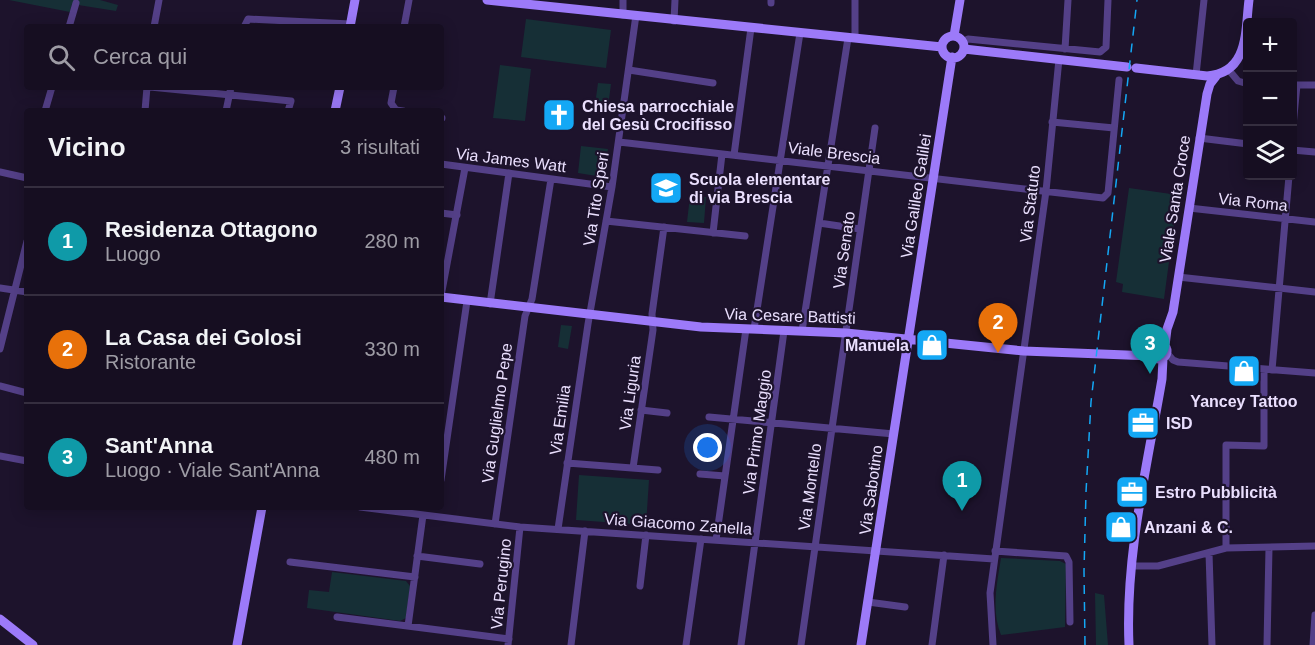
<!DOCTYPE html>
<html lang="it">
<head>
<meta charset="utf-8">
<style>
  :root { --surface:#160e21; --page:#1f172a; --text:#f1f3f6; --muted:#9e9ca5; --line:#352e3f; --accent:#2563eb }
  body { margin:0; font-family:Helvetica,sans-serif; background:var(--page); color:var(--text) }
  .controls { position:absolute; right:18px; top:18px; display:grid; overflow:hidden; border-radius:6px; box-shadow:0 3px 15px #0003 }
  .controls button { width:54px; height:54px; display:grid; place-items:center; padding:0; border:0; border-bottom:2px solid var(--line); background:var(--surface); color:var(--text); font:30px sans-serif }
  .you { position:absolute; left:708px; top:448px; width:21px; height:21px; margin:-15px; border:4px solid #fff; border-radius:50%; background:#1a73e8; box-shadow:0 0 0 9px #1a73e833 }
  .badge { display:grid; place-items:center; width:39px; height:39px; border-radius:50%; background:var(--accent); color:#fff; font-size:20px; font-weight:700 }
  .pin { position:absolute; translate:-50% -50px; filter:drop-shadow(0 2px 3px #0008) }
  .pin::after { content:''; position:absolute; top:32px; width:21px; height:18px; background:inherit; clip-path:polygon(0 0,100% 0,50% 100%) }
  .list { margin:0; padding:0; list-style:none }
  h2 { display:flex; justify-content:space-between; align-items:center; height:78px; margin:0; padding:0 24px; font-size:26px }
  h2 small { font-size:20px; font-weight:400; color:var(--muted) }
  .list li { display:grid; grid-template-columns:39px 1fr auto; gap:18px; align-items:center; box-sizing:border-box; height:108px; padding:0 24px; border-top:2px solid var(--line) }
  .list b { display:block; font-size:22px; white-space:nowrap }
  .list p { margin:0; font-size:20px; white-space:nowrap; color:var(--muted) }
  .list em { font-size:20px; font-style:normal; color:var(--muted) }
  .icon { flex:none; width:33px; height:33px; fill:none; stroke:currentColor; stroke-width:2; stroke-linecap:round; stroke-linejoin:round }
  .map { position:relative; flex:none; width:1315px; height:645px; overflow:hidden }
  .search { position:absolute; background:var(--surface); box-shadow:0 3px 15px #0003; left:24px; top:24px; width:420px; height:66px; display:flex; align-items:center; gap:15px; box-sizing:border-box; padding:0 21px; border-radius:6px; color:var(--muted); font-size:22px }
  .panel { position:absolute; background:var(--surface); box-shadow:0 3px 15px #0003; left:24px; top:108px; width:420px; height:402px; border-radius:6px }
  .map>svg:first-child { display:block }
  .green { fill:#162f36 }
  .lines { fill:none; stroke-linecap:round; stroke-linejoin:round }
  .street { stroke:#544088; stroke-width:7 }
  .secondary { stroke:#9c7af9; stroke-width:9 }
  .rail { stroke:#14a8f5; stroke-width:1.5; stroke-dasharray:9 8; stroke-linecap:butt }
  .labels { text-anchor:middle; dominant-baseline:central; stroke-width:4.5; stroke-linejoin:round; paint-order:stroke }
  .poi-label { font-size:16px; font-weight:bold; fill:#eadffe; stroke:#1d132c; text-anchor:start }
  .street-label { font-size:16px; fill:#eadffe; stroke:#1d132c }
</style>
</head>
<body>
<div class="map">
<svg width="1315" height="645" viewBox="0 0 1315 645">
  <rect width="100%" height="100%" fill="#1d132c"/>
  <path class="green" d="M9,0H100L118,5L116,11L72,4L70,12Z
    M526,19L611,30L606,68L521,57Z
    M500,65L531,69L525,121L493,118Z
    M598,83L611,84L608,107L595,105Z
    M581,146L608,149L603,177L578,173Z
    M1129,188L1178,195L1164,299L1122,292L1123,284L1116,282Z
    M690,196L706,197L704,223L687,222Z
    M561,325L572,326L568,349L558,347Z
    M579,475L649,480L646,525L576,520Z
    M1001,558L1060,561L1066,564L1065,627L1001,635C991,611 997,583 1001,558Z
    M332,572L406,581L410,586L406,618L400,621L307,608L309,590L329,592Z
    M1095,593L1104,595L1108,645H1096Z"/>
  <g class="lines">
    <path class="street" d="M855,0V38
      M771,3V0
      M623,15V0
      M674,21L675,0
      M69,27L76,3
      M154,27L159,0
      M244,27L248,19L350,24
      M404,27L409,0
      M963,42L968,39L1100,52L1106,47L1108,0
      M1065,49L1068,0
      M1228,69L1238,81L1248,84
      M629,70L713,83
      M1196,75L1204,0
      M1294,85H1315
      M150,87L291,101L288,111
      M394,87L391,103L396,110L403,111
      M45,111L52,87
      M145,111L147,87
      M226,111L231,87
      M441,118H442
      M1052,122L1114,128
      M1292,136L1297,85
      M1199,138L1248,144
      M619,142L1103,198L1108,193L1119,80
      M1292,150L1315,152
      M734,155L751,28
      M441,164L612,187
      M0,172L27,178
      M1189,208L1315,222
      M441,213L457,215
      M606,221L745,236
      M819,223L860,229
      M713,233L722,154
      M1178,277L1315,292
      M0,288L27,292
      M441,296L465,168
      M490,304L509,173
      M754,329L800,33
      M802,331L848,38
      M0,349L27,241
      M1167,353L1173,360L1178,362L1315,373
      M1272,370L1289,176
      M0,386L27,393
      M641,410L667,413
      M709,417L894,434
      M0,456L27,461
      M567,463L658,470
      M633,468L653,330L652,314L664,227
      M700,474L725,476
      M441,480L467,301
      M360,507L520,527L994,559
      M495,524L525,316L532,299L551,179
      M558,529L588,324L612,187L636,15
      M716,540L746,329
      M1226,548V445L1264,446V369
      M995,551L1066,556L1069,562L1070,622
      M1209,553L1212,645
      M417,556L480,564
      M290,562L415,577
      M1132,566H1158L1226,548L1315,546
      M640,586L646,535
      M868,602L905,607
      M337,617L509,639
      M408,626L423,515
      M508,645L520,527
      M571,645L585,531
      M686,645L701,539
      M741,645L784,331
      M801,645L875,128
      M932,645L944,555
      M993,645L990,593L1046,191L1059,59
      M1267,645L1269,548
      M1313,645L1315,615"/>
    <path class="secondary" d="M487,0L942,47
      M350,27L355,0
      M954,36L960,0
      M942 47a11 11 0 1 1 22 0a11 11 0 1 1-22 0Z
      M964,49L1127,67
      M1136,68L1207,76C1249,73 1245,31 1249,0
      M335,111L340,87
      M441,297L701,327L846,333L1024,351L1152,356
      M1151 351a8 8 0 1 1 16 0a8 8 0 1 1-16 0Z
      M1165,346L1167,329L1173,312L1207,94L1210,84L1217,75
      M0,619L33,645
      M237,645L262,507
      M861,645L952,57
      M1129,645C1125,556 1147,467 1162,379L1163,358"/>
    <path class="rail" d="M1085,645L1084,571L1086,492L1091,402L1137,0"/>
  </g>
  <defs>
    <symbol id="church-square" viewBox="-11 -11 22 22"><rect x="-9" y="-9" width="18" height="18" rx="4" fill="#14a8f5" stroke="#1d132c"/><path d="M-1.2-6h2.4v3.5h3.3v2.4h-3.3V6h-2.4V-.1h-3.3v-2.4h3.3Z" fill="#fff"/></symbol>
    <symbol id="school-square" viewBox="-11 -11 22 22"><rect x="-9" y="-9" width="18" height="18" rx="4" fill="#14a8f5" stroke="#1d132c"/><path d="M0-5L7-2L0 1L-7-2ZM-4 1L0 2.5L4 1V4Q0 6-4 4Z" fill="#fff"/></symbol>
    <symbol id="shop-square" viewBox="-11 -11 22 22"><rect x="-9" y="-9" width="18" height="18" rx="4" fill="#14a8f5" stroke="#1d132c"/><path d="M-5-2.5h2.3a2.7 3.5 0 0 1 5.4 0H5L5.5 6h-11ZM-1.5-2.5h3a1.5 2.3 0 0 0-3 0Z" fill="#fff"/></symbol>
    <symbol id="office-square" viewBox="-11 -11 22 22"><rect x="-9" y="-9" width="18" height="18" rx="4" fill="#14a8f5" stroke="#1d132c"/><path d="M-6-3h4V-5.5h4V-3h4V5H-6ZM-1-4.5V-3h2v-1.5ZM-6 0V1H6V0Z" fill="#fff"/></symbol>
  </defs>
  <g fill-rule="evenodd">
    <use href="#church-square" x="540" y="96" width="38" height="38"/>
    <use href="#school-square" x="647" y="169" width="38" height="38"/>
    <use href="#shop-square" x="913" y="326" width="38" height="38"/>
    <use href="#shop-square" x="1225" y="352" width="38" height="38"/>
    <use href="#office-square" x="1124" y="404" width="38" height="38"/>
    <use href="#office-square" x="1113" y="473" width="38" height="38"/>
    <use href="#shop-square" x="1102" y="508" width="38" height="38"/>
  </g>
  <g class="labels">
    <g class="poi-label">
      <text x="582" y="106">Chiesa parrocchiale<tspan x="582" dy="18">del Gesù Crocifisso</tspan></text>
      <text x="689" y="179">Scuola elementare<tspan x="689" dy="18">di via Brescia</tspan></text>
      <text x="909" y="345" text-anchor="end">Manuela</text>
      <text x="1244" y="401" text-anchor="middle">Yancey Tattoo</text>
      <text x="1166" y="423">ISD</text>
      <text x="1155" y="492">Estro Pubblicità</text>
      <text x="1144" y="527">Anzani &amp; C.</text>
    </g>
    <g class="street-label">
      <text transform="translate(834 153) rotate(7)">Viale Brescia</text>
      <text transform="translate(511 160) rotate(7)">Via James Watt</text>
      <text transform="translate(916 196) rotate(-81)">Via Galileo Galilei</text>
      <text transform="translate(596 199) rotate(-81)">Via Tito Speri</text>
      <text transform="translate(1175 199) rotate(-81)">Viale Santa Croce</text>
      <text transform="translate(1253 202) rotate(6)">Via Roma</text>
      <text transform="translate(1030 204) rotate(-83)">Via Statuto</text>
      <text transform="translate(844 250) rotate(-82)">Via Senato</text>
      <text transform="translate(790 316) rotate(2)">Via Cesare Battisti</text>
      <text transform="translate(630 393) rotate(-82)">Via Liguria</text>
      <text transform="translate(497 413) rotate(-82)">Via Guglielmo Pepe</text>
      <text transform="translate(560 420) rotate(-82)">Via Emilia</text>
      <text transform="translate(757 432) rotate(-82)">Via Primo Maggio</text>
      <text transform="translate(810 487) rotate(-82)">Via Montello</text>
      <text transform="translate(871 490) rotate(-82)">Via Sabotino</text>
      <text transform="translate(678 524) rotate(4)">Via Giacomo Zanella</text>
      <text transform="translate(501 584) rotate(-84)">Via Perugino</text>
    </g>
  </g>
</svg>
<div class="controls">
<button>+</button>
<button>−</button>
<button><svg class="icon" aria-label="layers" viewBox="0 0 24 24"><path d="M12 4l9 5-9 5-9-5zM3 14l9 5 9-5"/></svg></button>
</div>
<div class="you"></div>
<div class="pin badge" style="left:962px;top:511px;background:#0f9aa8">1</div>
<div class="pin badge" style="left:998px;top:353px;background:#e8710a">2</div>
<div class="pin badge" style="left:1150px;top:374px;background:#0f9aa8">3</div>
<div class="search"><svg class="icon" aria-label="search" viewBox="0 0 24 24"><circle cx="10" cy="10" r="6"/><path d="M15 15l6 6"/></svg>Cerca qui</div>
<section class="panel">
<h2>Vicino<small>3 risultati</small></h2>
<ul class="list">
<li><span class="badge" style="background:#0f9aa8">1</span><div><b>Residenza Ottagono</b><p>Luogo</p></div><em>280 m</em></li>
<li><span class="badge" style="background:#e8710a">2</span><div><b>La Casa dei Golosi</b><p>Ristorante</p></div><em>330 m</em></li>
<li><span class="badge" style="background:#0f9aa8">3</span><div><b>Sant'Anna</b><p>Luogo · Viale Sant'Anna</p></div><em>480 m</em></li>
</ul>
</section>
</div>
</body>
</html>
